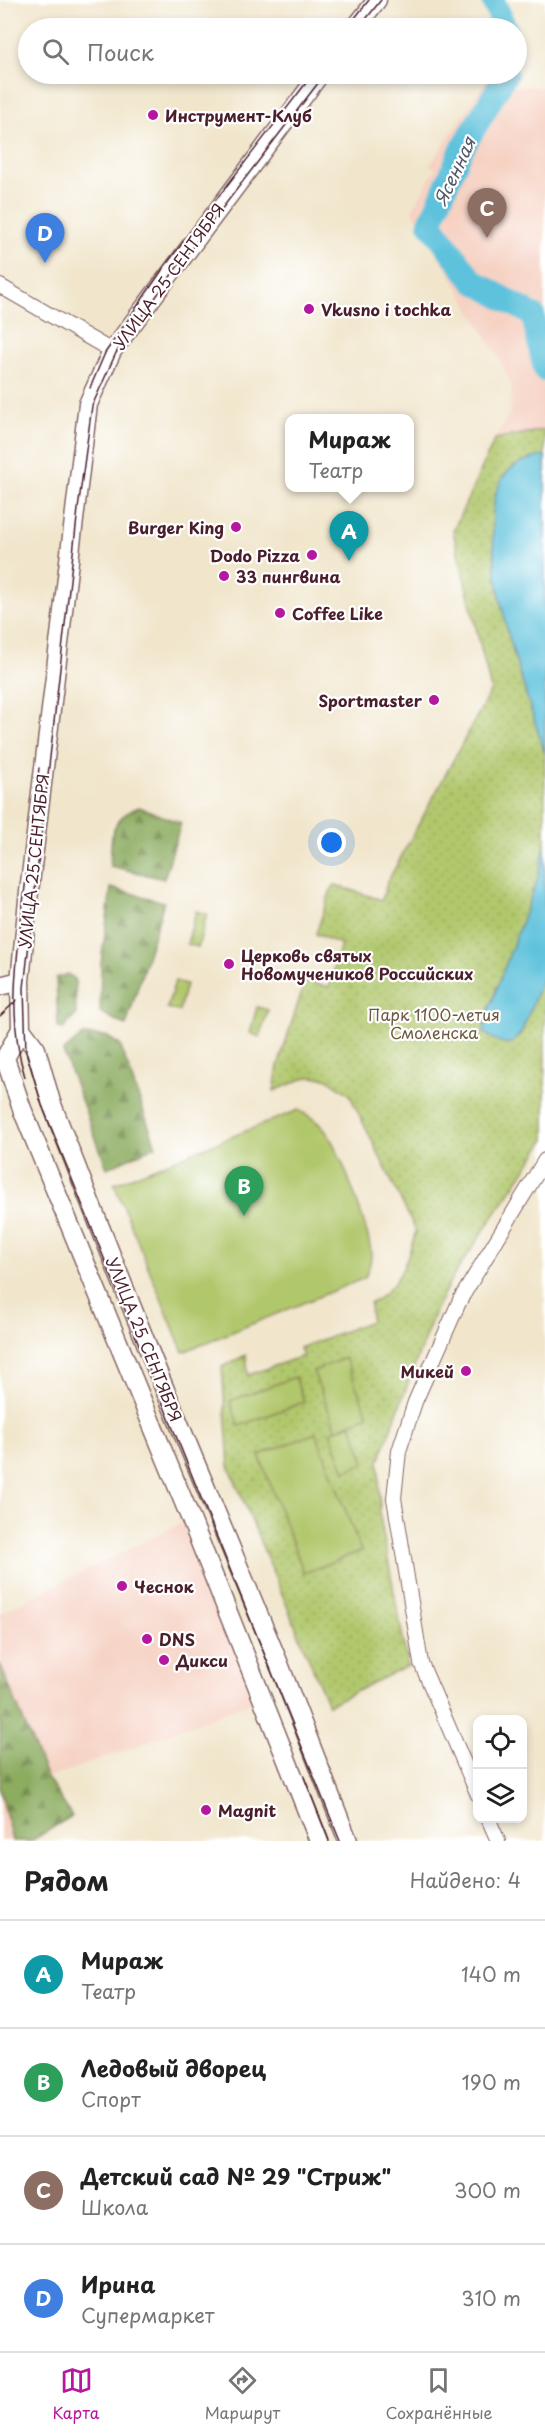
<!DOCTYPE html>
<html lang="ru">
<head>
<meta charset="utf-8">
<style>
  :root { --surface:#fff; --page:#f2f2f2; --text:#222; --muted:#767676; --line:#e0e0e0; --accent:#b5179e }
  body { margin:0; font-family:"Playpen Sans",sans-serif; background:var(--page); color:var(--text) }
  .controls { position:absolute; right:18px; bottom:18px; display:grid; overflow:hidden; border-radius:12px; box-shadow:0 3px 9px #0003 }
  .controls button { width:54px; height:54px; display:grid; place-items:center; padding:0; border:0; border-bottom:2px solid var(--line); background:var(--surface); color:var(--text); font:30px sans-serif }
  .you { position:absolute; left:332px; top:843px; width:21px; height:21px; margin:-15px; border:4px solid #fff; border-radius:50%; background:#1a73e8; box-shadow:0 0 0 9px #1a73e833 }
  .badge { display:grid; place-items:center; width:39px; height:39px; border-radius:50%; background:var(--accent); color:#fff; font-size:20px; font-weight:700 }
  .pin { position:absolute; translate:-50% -50px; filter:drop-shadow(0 2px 3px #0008) }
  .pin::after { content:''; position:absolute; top:32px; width:21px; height:18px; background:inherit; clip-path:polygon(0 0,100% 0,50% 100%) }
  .popup { position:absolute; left:285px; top:414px; width:129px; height:78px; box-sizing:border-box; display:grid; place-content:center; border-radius:12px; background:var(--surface); filter:drop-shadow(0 2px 4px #0005); font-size:20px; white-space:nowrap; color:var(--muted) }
  .popup b { font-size:22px; color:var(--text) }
  .popup::after { content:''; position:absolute; left:50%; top:100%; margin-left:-12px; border:12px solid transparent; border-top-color:var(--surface) }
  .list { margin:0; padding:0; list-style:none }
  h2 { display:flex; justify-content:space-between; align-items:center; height:78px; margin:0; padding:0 24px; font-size:26px }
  h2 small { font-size:20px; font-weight:400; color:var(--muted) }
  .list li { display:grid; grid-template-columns:39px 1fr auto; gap:18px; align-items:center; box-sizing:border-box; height:108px; padding:0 24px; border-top:2px solid var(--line) }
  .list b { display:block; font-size:22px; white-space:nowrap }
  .list p { margin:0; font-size:20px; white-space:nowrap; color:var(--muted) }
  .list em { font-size:20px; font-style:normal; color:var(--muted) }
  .icon { flex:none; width:33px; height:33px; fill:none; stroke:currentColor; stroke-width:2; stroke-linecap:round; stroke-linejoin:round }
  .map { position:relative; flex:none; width:545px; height:1841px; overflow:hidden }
  .search { position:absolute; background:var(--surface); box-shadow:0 3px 9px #0003; left:18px; right:18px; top:18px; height:66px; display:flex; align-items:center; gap:15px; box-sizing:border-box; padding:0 21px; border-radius:33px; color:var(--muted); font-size:22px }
  .sheet { height:510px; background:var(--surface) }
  nav { display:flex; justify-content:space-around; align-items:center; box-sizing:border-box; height:84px; border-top:2px solid var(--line); background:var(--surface); font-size:16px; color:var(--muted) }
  nav a { display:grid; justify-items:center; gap:3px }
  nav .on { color:var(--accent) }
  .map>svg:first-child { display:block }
  .built { fill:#f6d2c3 }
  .grass { fill:url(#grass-tufts); stroke:#7e734c; stroke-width:1.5 }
  .forest { fill:url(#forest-firs); stroke:#6b6646; stroke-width:1.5 }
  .park { fill:url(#park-dots); stroke:#7e734c; stroke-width:1.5 }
  .garden { fill:#b1c76c; stroke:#7e734c; stroke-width:1.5 }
  .water { fill:#5ec2dc; stroke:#547084; stroke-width:1.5 }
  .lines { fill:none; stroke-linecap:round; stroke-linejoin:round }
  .river { stroke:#5ec2dc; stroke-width:24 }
  .minor-casing { stroke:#846563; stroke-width:16 }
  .secondary-casing { stroke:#846563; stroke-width:21 }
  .minor { stroke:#fff; stroke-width:14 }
  .secondary { stroke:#fff; stroke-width:18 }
  .tram { stroke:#4a1f2b; stroke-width:1.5 }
  .poi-dot { fill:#b5179e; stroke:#fff; stroke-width:2 }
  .labels { text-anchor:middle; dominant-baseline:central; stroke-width:4.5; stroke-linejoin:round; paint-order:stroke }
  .poi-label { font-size:16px; font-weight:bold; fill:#4a1f2b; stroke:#fff; text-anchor:start }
  .street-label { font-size:16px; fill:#4a1f2b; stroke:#fff }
  .park-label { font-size:16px; fill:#6e5a42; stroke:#fff }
  .water-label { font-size:18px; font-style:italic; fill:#515869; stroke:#fff }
</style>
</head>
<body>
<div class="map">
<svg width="545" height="1841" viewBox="0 0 545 1841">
  <defs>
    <pattern id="grass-tufts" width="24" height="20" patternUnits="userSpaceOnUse" patternTransform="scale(1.5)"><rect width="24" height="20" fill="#b1c76c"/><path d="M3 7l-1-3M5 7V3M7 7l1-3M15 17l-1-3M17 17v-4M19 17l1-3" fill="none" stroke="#9aaa5e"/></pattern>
    <pattern id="forest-firs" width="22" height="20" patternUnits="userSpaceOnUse" patternTransform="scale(1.5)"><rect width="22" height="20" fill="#8cac60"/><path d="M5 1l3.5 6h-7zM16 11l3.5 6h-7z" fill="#748b4f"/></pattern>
    <pattern id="park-dots" width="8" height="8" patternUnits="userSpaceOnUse" patternTransform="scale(1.5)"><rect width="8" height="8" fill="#b1c76c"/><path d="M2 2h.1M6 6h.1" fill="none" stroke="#9aaa5e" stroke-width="1.8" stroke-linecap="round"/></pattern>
  </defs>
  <rect width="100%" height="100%" fill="#fff"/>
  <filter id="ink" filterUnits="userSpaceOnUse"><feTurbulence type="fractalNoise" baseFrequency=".0167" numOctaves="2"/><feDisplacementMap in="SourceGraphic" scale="12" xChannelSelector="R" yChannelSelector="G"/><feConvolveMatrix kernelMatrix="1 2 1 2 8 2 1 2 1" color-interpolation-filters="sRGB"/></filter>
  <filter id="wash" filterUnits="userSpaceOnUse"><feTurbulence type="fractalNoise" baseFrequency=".008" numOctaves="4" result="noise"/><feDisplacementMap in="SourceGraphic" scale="24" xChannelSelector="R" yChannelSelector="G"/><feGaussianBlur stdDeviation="1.35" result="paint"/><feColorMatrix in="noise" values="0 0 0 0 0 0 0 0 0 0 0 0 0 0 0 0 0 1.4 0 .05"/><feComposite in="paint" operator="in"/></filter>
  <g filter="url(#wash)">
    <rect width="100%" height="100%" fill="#f1e6cc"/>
    <path class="built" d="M487,79L506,86L545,87V430L495,439L510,412L512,387L504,367L412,210L435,169L430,165Z
      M183,1522L254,1701L107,1757L47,1778L0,1664V1613Z
      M0,1789L12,1841H0Z"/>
    <path class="grass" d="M196,911L207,914L198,947L187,944Z
      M175,981L186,984L179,1011L167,1008Z
      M257,1007L268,1010L260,1037L250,1033Z"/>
    <path class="forest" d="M139,807L181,823L164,879L110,866C112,836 108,819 139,807Z
      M111,888L164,902L126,1026L100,1012L101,963Z
      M68,974L75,979L76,1015L63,1029L58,1028L56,978Z
      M83,1035L106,1036L120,1045L156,1146L107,1168L63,1052Z
      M0,1664L47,1778L72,1816L31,1841H12L0,1789Z"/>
    <path class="park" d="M545,430V1140L452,1278L435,1311L379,1461L380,1517L408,1666L328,1705L229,1466L222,1367L246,1355L248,1375L303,1356L300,1348L371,1321L370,1304C401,1286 406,1262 416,1231L349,1094L326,1078L307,1077L274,1091L278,1066L305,981L329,987L341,944L316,934L330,892L335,885L382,900L387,883L491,690L453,531L495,439Z"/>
    <path class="garden" d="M298,1110C308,1115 317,1120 324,1129C339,1146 366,1223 370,1246C373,1258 369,1267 365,1278L183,1352L114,1184Z
      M345,1358L368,1416L336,1429L313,1371Z
      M295,1377L304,1402L239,1426L230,1401Z
      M351,1424L365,1463L345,1471L330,1432Z
      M316,1433L361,1551L304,1573L259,1455Z"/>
    <path class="water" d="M545,456V754C523,681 494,609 493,532C493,515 492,499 500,483C508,466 527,458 545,456Z
      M545,844V972L521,1033L512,1043C500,1044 493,1040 484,1032L485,1020L538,878Z"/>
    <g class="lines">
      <path class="river" d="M493,0L505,28
        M506,74L461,151L430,223L473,281L533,315L545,370"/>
    </g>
  </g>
  <g filter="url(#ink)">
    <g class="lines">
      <defs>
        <path id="minor" d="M0,286L112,351
          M478,1795L421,1663L394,1498L399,1451L415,1402L460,1300L545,1160
          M488,1818L498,1841"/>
        <path id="secondary" d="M355,28L377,0
          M320,74L112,351L88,404L28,900L20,981L21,1029L36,1049L51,1102L90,1202L158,1373L279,1664L348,1841
          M0,986L20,981
          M21,1029L5,1058L22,1109L190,1517L319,1841"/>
      </defs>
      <use href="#minor" class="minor-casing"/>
      <use href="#secondary" class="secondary-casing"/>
      <use href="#minor" class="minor"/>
      <use href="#secondary" class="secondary"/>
      <path class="tram" d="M347,28L369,0
        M359,28L381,0
        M325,74L175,270L116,353L92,406L78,509L24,988L26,1052L42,1105L340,1841
        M90,388L105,353L165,266L313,74
        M0,1016L17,1000
        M25,1077C7,1019 17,955 24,895C29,853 34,810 39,768
        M304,1777L329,1841"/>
    </g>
  </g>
  <g class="poi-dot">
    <circle cx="153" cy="115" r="6"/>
    <circle cx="309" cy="309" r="6"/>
    <circle cx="236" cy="527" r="6"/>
    <circle cx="312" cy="555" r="6"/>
    <circle cx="224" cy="576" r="6"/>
    <circle cx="280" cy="613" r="6"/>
    <circle cx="434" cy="700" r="6"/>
    <circle cx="229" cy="964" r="6"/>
    <circle cx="466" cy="1371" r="6"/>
    <circle cx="122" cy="1586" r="6"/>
    <circle cx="147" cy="1639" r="6"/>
    <circle cx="164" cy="1660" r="6"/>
    <circle cx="206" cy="1810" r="6"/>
  </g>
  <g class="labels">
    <g class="poi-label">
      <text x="165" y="115">Инструмент-Клуб</text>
      <text x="321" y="309">Vkusno i tochka</text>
      <text x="224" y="527" text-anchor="end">Burger King</text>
      <text x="300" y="555" text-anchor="end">Dodo Pizza</text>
      <text x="236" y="576">33 пингвина</text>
      <text x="292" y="613">Coffee Like</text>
      <text x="422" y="700" text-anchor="end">Sportmaster</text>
      <text x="241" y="955">Церковь святых<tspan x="241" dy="18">Новомучеников Российских</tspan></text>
      <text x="454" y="1371" text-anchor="end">Микей</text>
      <text x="134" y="1586">Чеснок</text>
      <text x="159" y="1639">DNS</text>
      <text x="176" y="1660">Дикси</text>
      <text x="218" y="1810">Magnit</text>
    </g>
    <g class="street-label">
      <text transform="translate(168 276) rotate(-54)">УЛИЦА 25 СЕНТЯБРЯ</text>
      <text transform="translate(33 861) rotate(-84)">УЛИЦА 25 СЕНТЯБРЯ</text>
      <text transform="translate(145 1339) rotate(68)">УЛИЦА 25 СЕНТЯБРЯ</text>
    </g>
    <g class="park-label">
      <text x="434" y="1014">Парк 1100-летия<tspan x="434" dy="18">Смоленска</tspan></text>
    </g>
    <g class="water-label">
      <text transform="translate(454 171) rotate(-65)">Ясенная</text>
    </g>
  </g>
</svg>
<div class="controls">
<button><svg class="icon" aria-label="locate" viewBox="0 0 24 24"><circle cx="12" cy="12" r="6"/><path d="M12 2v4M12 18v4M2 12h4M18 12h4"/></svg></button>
<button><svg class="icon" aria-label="layers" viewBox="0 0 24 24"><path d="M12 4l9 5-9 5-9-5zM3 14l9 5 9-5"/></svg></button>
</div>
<div class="you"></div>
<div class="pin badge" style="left:349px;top:561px;background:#0f9aa8">A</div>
<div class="popup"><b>Мираж</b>Театр</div>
<div class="pin badge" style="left:244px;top:1216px;background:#2e9e5b">B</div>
<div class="pin badge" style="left:487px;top:238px;background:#8d6e63">C</div>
<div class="pin badge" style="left:45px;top:263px;background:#3f7fe0">D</div>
<div class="search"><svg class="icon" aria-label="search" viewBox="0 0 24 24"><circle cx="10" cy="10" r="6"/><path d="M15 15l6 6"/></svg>Поиск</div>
</div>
<section class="sheet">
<h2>Рядом<small>Найдено: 4</small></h2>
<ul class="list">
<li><span class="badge" style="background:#0f9aa8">A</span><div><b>Мираж</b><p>Театр</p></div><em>140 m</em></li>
<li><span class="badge" style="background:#2e9e5b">B</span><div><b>Ледовый дворец</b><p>Спорт</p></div><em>190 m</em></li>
<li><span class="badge" style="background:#8d6e63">C</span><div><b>Детский сад № 29 &quot;Стриж&quot;</b><p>Школа</p></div><em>300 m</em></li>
<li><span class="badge" style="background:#3f7fe0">D</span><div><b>Ирина</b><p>Супермаркет</p></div><em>310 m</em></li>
</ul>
</section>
<nav>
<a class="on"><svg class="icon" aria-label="map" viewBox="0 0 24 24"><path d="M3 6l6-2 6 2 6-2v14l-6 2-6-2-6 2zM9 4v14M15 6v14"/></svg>Карта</a>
<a><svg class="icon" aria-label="directions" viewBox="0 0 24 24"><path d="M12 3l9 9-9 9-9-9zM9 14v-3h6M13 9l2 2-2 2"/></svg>Маршрут</a>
<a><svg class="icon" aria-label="saved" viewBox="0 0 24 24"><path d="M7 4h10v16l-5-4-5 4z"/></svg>Сохранённые</a>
</nav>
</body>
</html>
